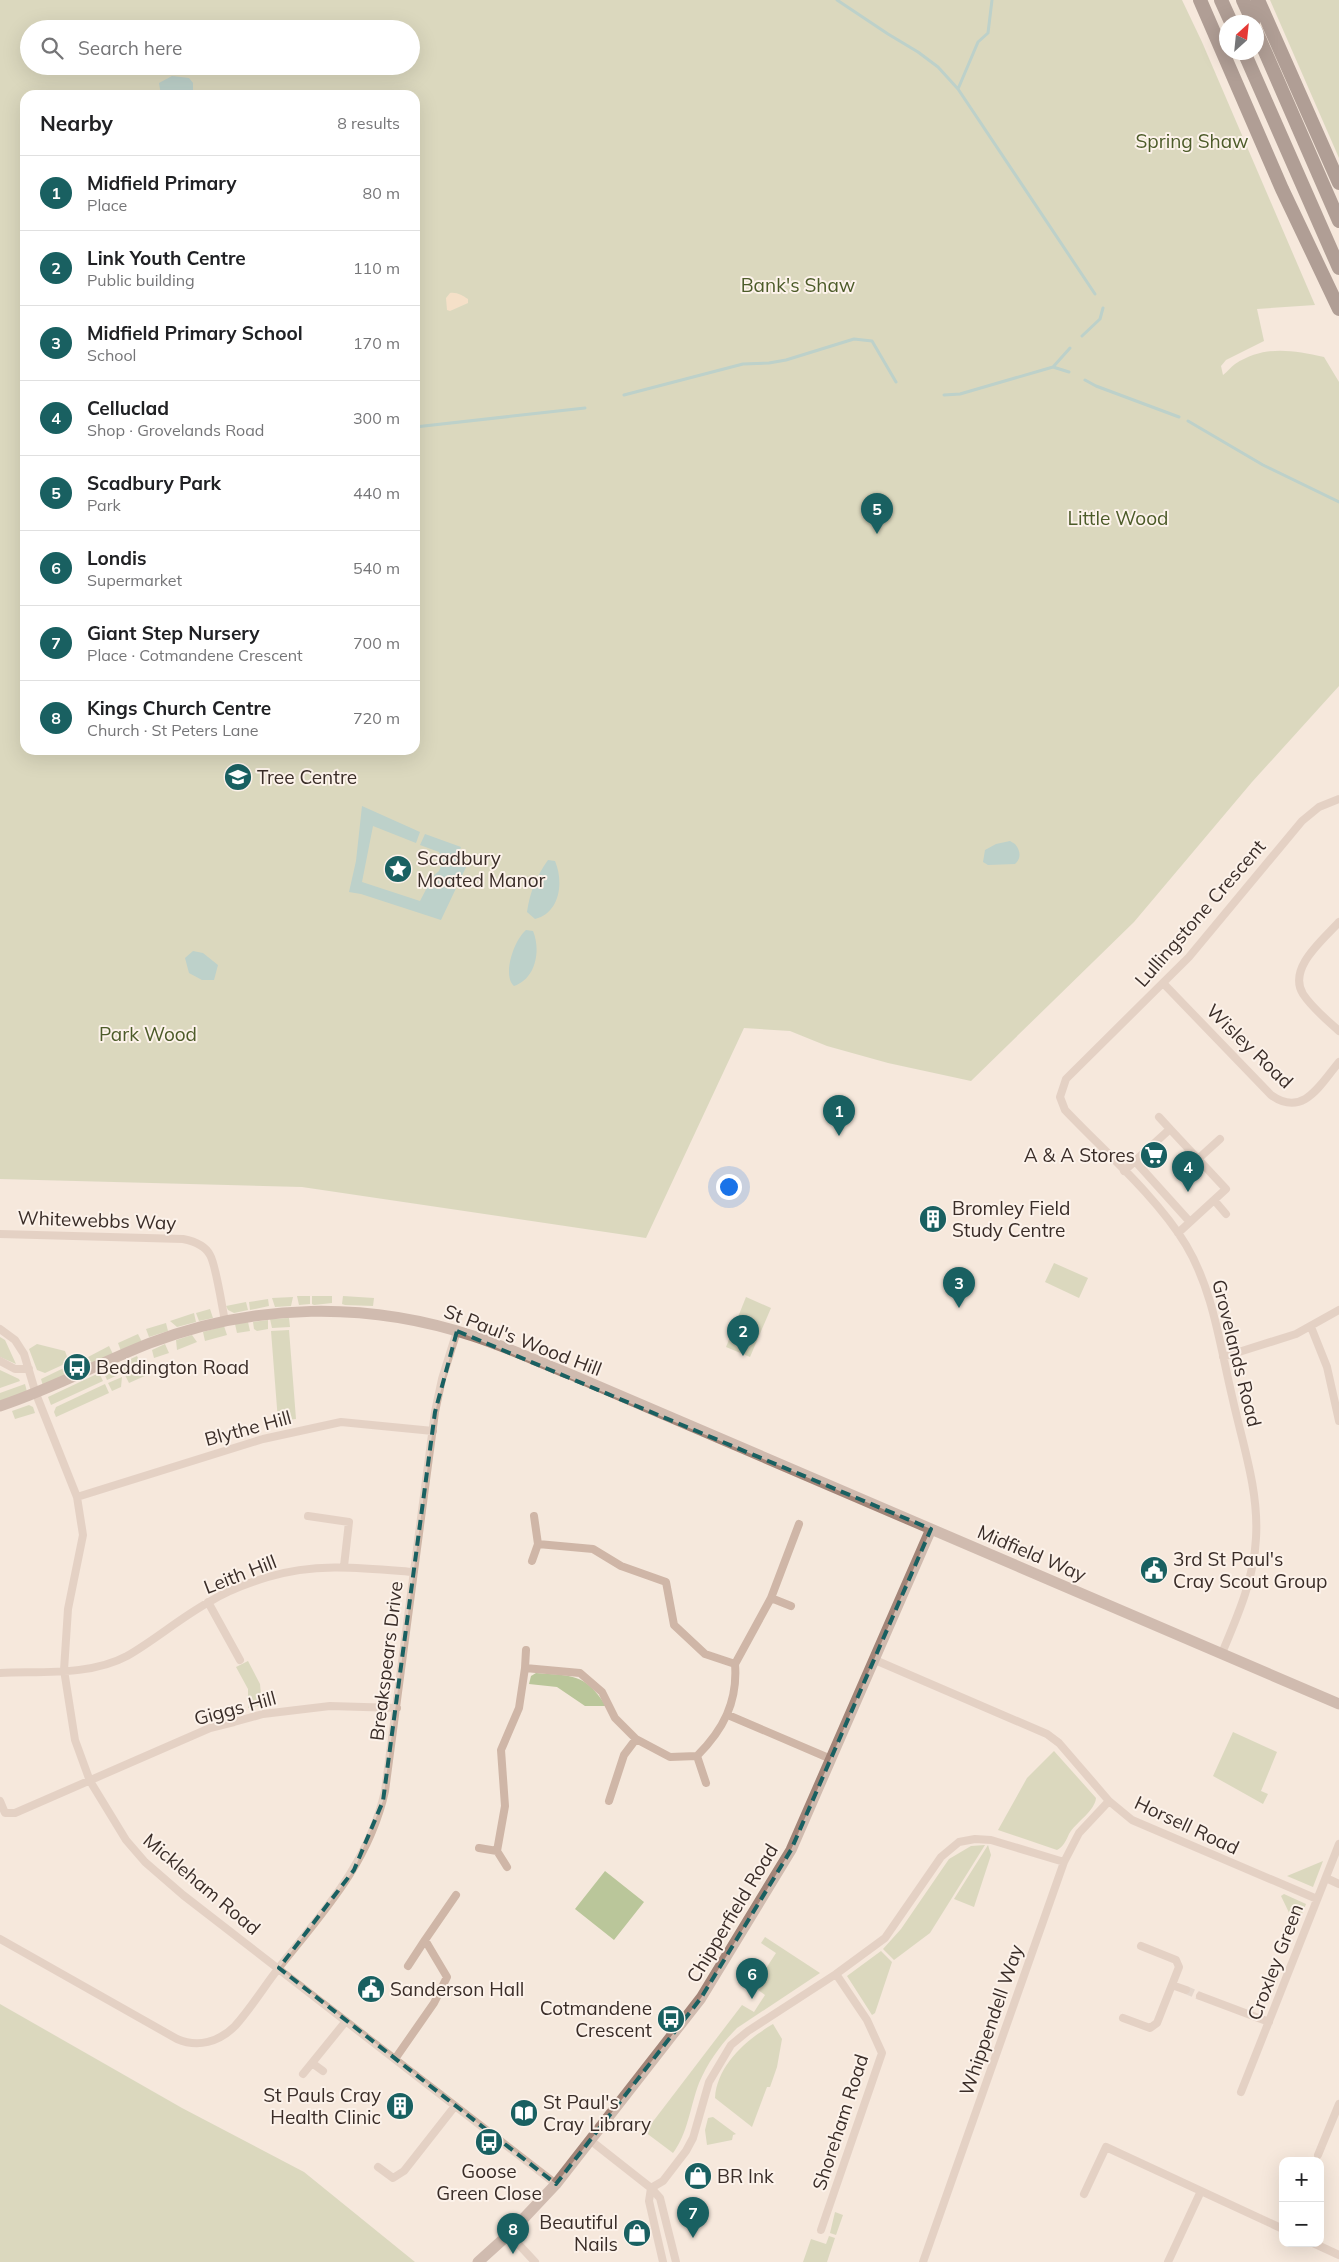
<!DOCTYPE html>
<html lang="en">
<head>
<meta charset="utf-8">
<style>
  :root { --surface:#fff; --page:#f6f6f6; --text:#202124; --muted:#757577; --line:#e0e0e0; --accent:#196061 }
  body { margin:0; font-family:Mulish,sans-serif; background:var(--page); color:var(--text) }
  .controls { position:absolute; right:15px; bottom:15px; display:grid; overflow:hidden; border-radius:10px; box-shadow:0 5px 20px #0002 }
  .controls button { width:45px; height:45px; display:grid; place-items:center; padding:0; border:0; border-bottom:1px solid var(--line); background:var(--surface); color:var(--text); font:25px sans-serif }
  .compass { position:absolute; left:1219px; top:15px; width:45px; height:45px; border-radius:50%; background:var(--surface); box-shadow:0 5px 20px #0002; rotate:27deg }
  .you { position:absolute; left:728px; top:1186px; width:18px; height:18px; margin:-12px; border:4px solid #fff; border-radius:50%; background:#1a73e8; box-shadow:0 0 0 8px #1a73e833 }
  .badge { display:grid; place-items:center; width:32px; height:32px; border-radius:50%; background:var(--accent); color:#fff; font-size:16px; font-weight:700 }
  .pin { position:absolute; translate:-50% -41px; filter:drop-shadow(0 1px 2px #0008) }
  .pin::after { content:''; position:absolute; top:26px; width:18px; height:15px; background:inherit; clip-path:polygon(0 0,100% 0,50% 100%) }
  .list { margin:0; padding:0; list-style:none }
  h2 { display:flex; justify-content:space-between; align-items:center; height:65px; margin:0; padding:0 20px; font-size:21px }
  h2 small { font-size:16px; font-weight:400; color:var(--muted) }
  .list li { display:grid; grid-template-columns:32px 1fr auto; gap:15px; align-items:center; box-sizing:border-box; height:75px; padding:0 20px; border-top:1px solid var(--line) }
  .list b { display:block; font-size:19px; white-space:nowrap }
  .list p { margin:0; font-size:16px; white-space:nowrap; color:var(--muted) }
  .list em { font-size:16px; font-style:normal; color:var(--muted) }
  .icon { flex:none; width:28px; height:28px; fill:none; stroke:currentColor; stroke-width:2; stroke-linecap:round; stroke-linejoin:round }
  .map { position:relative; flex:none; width:1339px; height:2262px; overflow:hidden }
  .search { position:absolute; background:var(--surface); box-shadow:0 5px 20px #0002; left:20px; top:20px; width:400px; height:55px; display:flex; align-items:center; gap:12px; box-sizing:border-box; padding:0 18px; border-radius:28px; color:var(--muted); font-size:19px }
  .panel { position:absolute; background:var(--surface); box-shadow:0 5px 20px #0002; left:20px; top:90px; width:400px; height:665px; border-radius:15px }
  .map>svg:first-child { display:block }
  .green { fill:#bac69a; fill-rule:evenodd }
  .sand { fill:#f4d8b0 }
  .water { fill:#78b5b4 }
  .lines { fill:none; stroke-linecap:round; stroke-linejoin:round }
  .stream { stroke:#78b5b4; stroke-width:3 }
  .street-tunnel { stroke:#d0c3b8; stroke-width:8; stroke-dasharray:8 4; stroke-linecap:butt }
  .street { stroke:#cfb6a7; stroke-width:8 }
  .secondary { stroke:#a38578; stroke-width:11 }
  .highway { stroke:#5c463e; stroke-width:14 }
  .marked { fill:none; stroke:#196061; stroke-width:4; stroke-dasharray:10 6; stroke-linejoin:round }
  .labels { text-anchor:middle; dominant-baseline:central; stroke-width:4; stroke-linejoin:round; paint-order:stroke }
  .park-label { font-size:19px; fill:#4c5b29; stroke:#fcf2ea }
  .poi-label { font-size:19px; fill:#3a2d28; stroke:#fcf2ea; text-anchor:start }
  .street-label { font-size:19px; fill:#3a2d28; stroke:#fcf2ea }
</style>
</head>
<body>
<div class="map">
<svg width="1339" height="2262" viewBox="0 0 1339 2262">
  <rect width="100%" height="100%" fill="#f5e8dc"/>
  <path class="green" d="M0,0H1182L1202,42L1315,305L1257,309L1264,341L1226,360L1221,366L1223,375C1227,372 1231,367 1235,364C1265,345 1291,350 1324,357L1339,382V686L1252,782L1134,922L971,1081L888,1063L827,1046L790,1031L744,1028L646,1238L302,1187L0,1179ZM29,29H411V66H29ZM25,95H415V750H25Z
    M1270,0H1339V158Z
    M1054,1263L1088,1278L1079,1298L1045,1282Z
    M297,1296H310V1304L299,1305Z
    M312,1296H332V1303L314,1305L312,1304Z
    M343,1296L374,1298L373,1306L345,1305L342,1304Z
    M293,1297L291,1306L275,1307L272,1298Z
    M746,1297L771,1308L750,1357L726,1347Z
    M268,1299L269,1306L250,1310L249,1302Z
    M246,1302L248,1310L234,1313L228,1310L226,1306Z
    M210,1309L213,1318L199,1321L196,1313Z
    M194,1313L196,1322L177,1327L170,1321Z
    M289,1318L290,1327L272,1328L270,1319Z
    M268,1320V1329L257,1331L254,1329L253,1322Z
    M248,1322L250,1331L237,1333L235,1324Z
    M166,1323L168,1331L149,1337L146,1329Z
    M224,1326L227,1335L205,1341L203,1332Z
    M289,1330L296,1419L278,1421L271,1331Z
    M138,1334L142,1342L121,1351L118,1343Z
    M192,1335L197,1342L177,1350L176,1340Z
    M0,1337L5,1340L16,1364L0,1357Z
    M37,1344L65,1351L69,1362L45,1373L37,1370L29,1349Z
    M165,1344L169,1353L154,1358L152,1350Z
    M109,1346L113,1354L93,1365L88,1357Z
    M137,1356L141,1364L124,1372L120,1364Z
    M70,1365L73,1373L43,1386L41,1379Z
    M116,1365L120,1374L107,1380L103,1371Z
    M143,1367L147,1375L129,1383L125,1375Z
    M0,1370L19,1379L20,1381L0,1388Z
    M99,1373L103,1381L51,1405L48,1397Z
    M122,1377L121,1387L112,1391L108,1383Z
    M25,1384L27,1392L0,1401V1393Z
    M105,1384L109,1393L56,1417L54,1412L56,1407Z
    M29,1405L33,1407L35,1413L15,1419L12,1411Z
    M248,1661L260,1684L262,1705L248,1708V1689L236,1667Z
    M536,1673C572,1676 585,1673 606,1706H585L557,1687L529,1684L531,1676Z
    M1233,1732L1277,1752L1261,1791L1268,1794L1263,1804L1213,1776Z
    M1054,1751L1096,1798C1095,1811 1076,1822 1069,1834C1066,1841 1063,1847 1057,1850L998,1830L1027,1778Z
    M985,1845L930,1933L894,1960L883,1949L901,1929L949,1859L971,1846Z
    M988,1845L991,1855L974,1907L954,1899Z
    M1323,1861L1313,1887L1287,1876Z
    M605,1871L644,1902L614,1940L575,1909Z
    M1284,1894L1306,1904L1299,1921L1294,1923L1281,1896Z
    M765,1937L820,1973L737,2028C721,2044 708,2062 699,2083C690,2107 688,2133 673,2153L645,2132L742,2005L754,2012L765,1995L754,1987L776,1953L761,1943Z
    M881,1951L892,1962L875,2013L872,2015L847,1976Z
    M0,2004L182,2108L304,2172L415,2262H0Z
    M773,2024L782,2039L777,2067L770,2087H767L752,2127L715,2098C717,2065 746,2040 773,2024Z
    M713,2117L736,2134L733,2135L732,2140L707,2145L705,2130L708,2118Z
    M835,2212L843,2215L836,2235L830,2233Z
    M829,2236L835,2238L827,2262H803L811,2239L826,2244Z"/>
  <path class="sand" d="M450,293C457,292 463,296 468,299V303L450,311L447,310L446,298Z"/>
  <path class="water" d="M172,76L189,78L193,83V95H161L159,83Z
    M362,806L420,832L416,843L373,826L362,882L420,901L433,876L439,871L443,860L439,852L420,845L425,834L461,847L457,858L468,863L441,920L361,894L349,892L356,861Z
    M1010,841L1015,844C1020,850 1022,858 1015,864L988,865L983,862L985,850L996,844Z
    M548,860L555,861C564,882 560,913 535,919L527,912C530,892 536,877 548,860Z
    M526,930L533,931C541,950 536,979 514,986C502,975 514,940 526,930Z
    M193,951L203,953L218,965L214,980H202L189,973L185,958Z"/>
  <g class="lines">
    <path class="stream" d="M837,0L888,34L918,52L938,67L958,89
      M992,0L988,33L978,42L958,89L1095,294
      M1082,336L1100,319L1103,308
      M1053,367L1070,348
      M1085,380L1096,386L1179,417
      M624,395L743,364L769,363L786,360L854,339L872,341L896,382
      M944,395L960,394L1053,367L1069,372
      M1188,421L1263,465L1339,502
      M415,427L585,408"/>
    <path class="street-tunnel" d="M1186,1990L1200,1996"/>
    <path class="street" d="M1339,922C1324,939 1287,968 1303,994C1312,1008 1327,1020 1339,1031
      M1163,983L1271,1095C1303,1118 1320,1085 1339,1062
      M1170,1129L1226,1189L1178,1233
      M1198,1159L1220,1139
      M1135,1161L1190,1222
      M1124,1171L1170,1129L1159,1117
      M1214,1200L1226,1214
      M0,1234L183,1239C193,1241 205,1245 210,1255C216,1265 222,1307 225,1321
      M1311,1327L1327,1367L1339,1421
      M0,1329L15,1340L24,1354L36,1394L77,1497L83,1535L68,1609L64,1670L75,1740L90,1781L126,1840L145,1862L183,1895L556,2184
      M1223,1357L1296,1334L1339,1310
      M0,1361L15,1369H29
      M77,1497L263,1439L341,1422L433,1431
      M308,1516L349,1522L344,1566
      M532,1561L538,1544L534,1516
      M771,1598L791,1606
      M208,1602L240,1660
      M526,1650L525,1668L580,1673L602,1692L615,1718L636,1739L670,1757L697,1756C723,1730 738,1702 735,1664L705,1654L674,1625L666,1582L621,1566L593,1549L538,1544
      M1222,1653C1238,1615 1254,1579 1256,1538C1259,1490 1242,1442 1232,1396C1220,1346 1213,1290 1186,1245C1157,1197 1104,1151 1065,1110L1060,1097L1066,1079L1189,957L1302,821L1319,807L1339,799
      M875,1660L1047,1734L1059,1743L1109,1801L1132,1820L1317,1899
      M735,1664L771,1598L799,1524
      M0,1673C40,1671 90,1676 127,1656C155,1640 180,1618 209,1602C227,1591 248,1583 268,1577C316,1562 365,1568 414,1572
      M728,1715L831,1759
      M697,1756L706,1783
      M0,1801L5,1813H15L210,1728L234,1722L263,1714L330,1706L397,1708
      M609,1801L624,1755L636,1739
      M479,1848L497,1851
      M507,1867L497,1851L505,1806L501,1750L519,1708L525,1668
      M1326,1878L1339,1884
      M0,1939L177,2039C198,2048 219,2042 235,2026C252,2007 265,1985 281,1965C325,1910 369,1862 385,1791L435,1412L442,1379L457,1331
      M408,1966L425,1940
      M1172,1985L1186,1990
      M1200,1996L1269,2022
      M1123,2018L1150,2028L1157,2023L1179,1967L1176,1960L1141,1946
      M395,2059L434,2003L447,1977L425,1940L456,1895
      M312,2063L323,2071
      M303,2074L346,2021
      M1241,2092L1339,1844
      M590,2140L651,2188L663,2181L686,2151L693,2138L709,2082L731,2045L748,2031L836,1974L885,1938L941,1857L959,1842L975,1839L991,1840L1064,1862
      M1318,2155L1339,2104
      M378,2167L393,2178L404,2171L455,2106
      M651,2188L660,2198L676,2262
      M651,2188L649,2201L663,2262
      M1084,2194L1106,2147L1283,2229
      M821,2230L882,2053L867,2020L836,1974
      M509,2234L535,2262
      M1313,2243L1339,2255
      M923,2262L1064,1862L1079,1833L1109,1801
      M1168,2262L1201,2191"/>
    <path class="secondary" d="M0,1406C52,1389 99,1363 150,1343C255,1303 367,1301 473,1336C507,1347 539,1362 572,1375L1339,1704
      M478,2262L509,2234L556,2184L701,1998L791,1850L931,1529"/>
    <path class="highway" d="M1200,0L1282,189L1339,309
      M1221,0L1231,22
      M1243,0L1253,22
      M1258,0L1339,183
      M1256,31L1339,221
      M1244,52L1339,268"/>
  </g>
  <path d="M0 0H1339V2262H0ZM457,1331L931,1529L791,1850L701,1998L556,2184L279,1968L354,1870L383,1801L435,1412Z" fill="#f5e8dc" fill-opacity=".55" fill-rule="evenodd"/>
  <path class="marked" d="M457,1331L931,1529L791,1850L701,1998L556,2184L279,1968L354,1870L383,1801L435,1412Z"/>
  <defs>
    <symbol id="university-disc" viewBox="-11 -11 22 22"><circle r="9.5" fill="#196061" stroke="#fcf2ea"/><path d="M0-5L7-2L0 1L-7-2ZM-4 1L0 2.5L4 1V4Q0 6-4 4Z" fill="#fff"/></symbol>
    <symbol id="sight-disc" viewBox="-11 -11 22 22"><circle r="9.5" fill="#196061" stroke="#fcf2ea"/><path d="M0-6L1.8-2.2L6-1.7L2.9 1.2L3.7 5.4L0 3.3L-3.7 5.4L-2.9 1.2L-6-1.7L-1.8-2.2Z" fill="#fff"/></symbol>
    <symbol id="supermarket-disc" viewBox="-11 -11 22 22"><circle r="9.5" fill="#196061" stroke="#fcf2ea"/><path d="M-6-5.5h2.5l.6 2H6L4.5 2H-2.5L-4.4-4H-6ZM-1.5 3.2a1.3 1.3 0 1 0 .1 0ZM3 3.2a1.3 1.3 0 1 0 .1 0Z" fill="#fff"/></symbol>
    <symbol id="building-disc" viewBox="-11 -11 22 22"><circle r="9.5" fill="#196061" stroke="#fcf2ea"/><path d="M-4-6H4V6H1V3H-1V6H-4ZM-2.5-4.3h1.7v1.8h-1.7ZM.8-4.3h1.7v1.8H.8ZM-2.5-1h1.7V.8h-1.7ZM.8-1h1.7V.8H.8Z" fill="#fff"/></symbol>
    <symbol id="bus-disc" viewBox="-11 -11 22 22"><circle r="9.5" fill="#196061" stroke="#fcf2ea"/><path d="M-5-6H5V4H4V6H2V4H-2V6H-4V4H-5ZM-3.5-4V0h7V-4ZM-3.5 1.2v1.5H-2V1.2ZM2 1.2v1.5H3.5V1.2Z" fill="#fff"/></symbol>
    <symbol id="civic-disc" viewBox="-11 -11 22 22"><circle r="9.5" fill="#196061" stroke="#fcf2ea"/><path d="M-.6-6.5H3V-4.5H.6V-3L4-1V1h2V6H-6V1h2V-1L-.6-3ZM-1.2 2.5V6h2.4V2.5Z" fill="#fff"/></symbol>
    <symbol id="library-disc" viewBox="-11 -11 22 22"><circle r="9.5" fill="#196061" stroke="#fcf2ea"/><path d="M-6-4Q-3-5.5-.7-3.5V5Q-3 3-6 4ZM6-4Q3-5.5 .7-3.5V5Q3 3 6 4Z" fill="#fff"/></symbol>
    <symbol id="shop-disc" viewBox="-11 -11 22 22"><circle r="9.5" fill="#196061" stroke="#fcf2ea"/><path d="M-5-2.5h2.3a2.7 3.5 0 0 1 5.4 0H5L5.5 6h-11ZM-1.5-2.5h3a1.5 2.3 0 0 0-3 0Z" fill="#fff"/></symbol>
  </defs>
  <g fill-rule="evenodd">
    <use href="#university-disc" x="222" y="761" width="32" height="32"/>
    <use href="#sight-disc" x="382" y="853" width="32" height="32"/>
    <use href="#supermarket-disc" x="1138" y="1139" width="32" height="32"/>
    <use href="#building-disc" x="917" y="1203" width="32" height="32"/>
    <use href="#bus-disc" x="61" y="1351" width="32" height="32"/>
    <use href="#civic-disc" x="1138" y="1554" width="32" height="32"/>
    <use href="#civic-disc" x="355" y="1973" width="32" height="32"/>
    <use href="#bus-disc" x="655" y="2003" width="32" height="32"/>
    <use href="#building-disc" x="384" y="2090" width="32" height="32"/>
    <use href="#library-disc" x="508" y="2097" width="32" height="32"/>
    <use href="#bus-disc" x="473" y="2126" width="32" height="32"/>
    <use href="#shop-disc" x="682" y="2160" width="32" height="32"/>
    <use href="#shop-disc" x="621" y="2217" width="32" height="32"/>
  </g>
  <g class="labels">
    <g class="park-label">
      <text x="1192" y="141">Spring Shaw</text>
      <text x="798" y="285">Bank's Shaw</text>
      <text x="1118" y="518">Little Wood</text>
      <text x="148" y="1034">Park Wood</text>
    </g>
    <g class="poi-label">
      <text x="257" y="777">Tree Centre</text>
      <text x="417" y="858">Scadbury<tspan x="417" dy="22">Moated Manor</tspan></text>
      <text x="1135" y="1155" text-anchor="end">A &amp; A Stores</text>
      <text x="952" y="1208">Bromley Field<tspan x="952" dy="22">Study Centre</tspan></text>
      <text x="96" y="1367">Beddington Road</text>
      <text x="1173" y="1559">3rd St Paul's<tspan x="1173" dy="22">Cray Scout Group</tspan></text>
      <text x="390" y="1989">Sanderson Hall</text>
      <text x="652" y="2008" text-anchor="end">Cotmandene<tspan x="652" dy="22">Crescent</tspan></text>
      <text x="381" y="2095" text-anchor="end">St Pauls Cray<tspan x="381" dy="22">Health Clinic</tspan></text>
      <text x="543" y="2102">St Paul's<tspan x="543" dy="22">Cray Library</tspan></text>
      <text x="489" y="2171" text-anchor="middle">Goose<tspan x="489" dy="22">Green Close</tspan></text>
      <text x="717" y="2176">BR Ink</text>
      <text x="618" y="2222" text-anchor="end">Beautiful<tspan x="618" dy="22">Nails</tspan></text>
    </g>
    <g class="street-label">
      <text transform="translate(1200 913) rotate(-49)">Lullingstone Crescent</text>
      <text transform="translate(1250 1046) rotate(44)">Wisley Road</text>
      <text transform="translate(97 1220) rotate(2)">Whitewebbs Way</text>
      <text transform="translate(523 1340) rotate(21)">St Paul's Wood Hill</text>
      <text transform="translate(1237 1353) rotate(76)">Grovelands Road</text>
      <text transform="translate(248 1428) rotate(-15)">Blythe Hill</text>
      <text transform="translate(1032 1553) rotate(23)">Midfield Way</text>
      <text transform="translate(240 1574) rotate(-21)">Leith Hill</text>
      <text transform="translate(386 1661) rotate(-83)">Breakspears Drive</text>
      <text transform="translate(235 1708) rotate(-15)">Giggs Hill</text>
      <text transform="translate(1187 1825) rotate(25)">Horsell Road</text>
      <text transform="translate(202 1884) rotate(40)">Mickleham Road</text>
      <text transform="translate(732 1913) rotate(-59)">Chipperfield Road</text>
      <text transform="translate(1275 1962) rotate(-69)">Croxley Green</text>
      <text transform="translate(991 2020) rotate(-71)">Whippendell Way</text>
      <text transform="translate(840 2122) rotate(-72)">Shoreham Road</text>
    </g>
  </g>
</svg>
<div class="controls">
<button>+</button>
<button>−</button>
</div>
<svg class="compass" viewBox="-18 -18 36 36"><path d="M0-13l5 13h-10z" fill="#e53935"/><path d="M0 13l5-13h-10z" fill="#757577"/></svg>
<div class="you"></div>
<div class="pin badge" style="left:839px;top:1136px">1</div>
<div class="pin badge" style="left:743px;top:1356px">2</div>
<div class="pin badge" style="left:959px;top:1308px">3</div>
<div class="pin badge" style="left:1188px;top:1192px">4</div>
<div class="pin badge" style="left:877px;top:534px">5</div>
<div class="pin badge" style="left:752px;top:1999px">6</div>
<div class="pin badge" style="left:693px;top:2238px">7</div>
<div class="pin badge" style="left:513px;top:2254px">8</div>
<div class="search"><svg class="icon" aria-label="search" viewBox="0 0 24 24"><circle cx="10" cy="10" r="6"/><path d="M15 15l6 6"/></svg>Search here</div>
<section class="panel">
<h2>Nearby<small>8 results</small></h2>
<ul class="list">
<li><span class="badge">1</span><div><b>Midfield Primary</b><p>Place</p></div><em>80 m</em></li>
<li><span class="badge">2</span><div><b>Link Youth Centre</b><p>Public building</p></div><em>110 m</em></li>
<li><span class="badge">3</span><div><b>Midfield Primary School</b><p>School</p></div><em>170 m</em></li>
<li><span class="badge">4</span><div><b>Celluclad</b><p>Shop · Grovelands Road</p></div><em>300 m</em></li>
<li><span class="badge">5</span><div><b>Scadbury Park</b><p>Park</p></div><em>440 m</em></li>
<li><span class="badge">6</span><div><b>Londis</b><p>Supermarket</p></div><em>540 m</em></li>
<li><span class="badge">7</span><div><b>Giant Step Nursery</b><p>Place · Cotmandene Crescent</p></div><em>700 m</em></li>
<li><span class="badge">8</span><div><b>Kings Church Centre</b><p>Church · St Peters Lane</p></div><em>720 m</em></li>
</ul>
</section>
</div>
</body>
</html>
